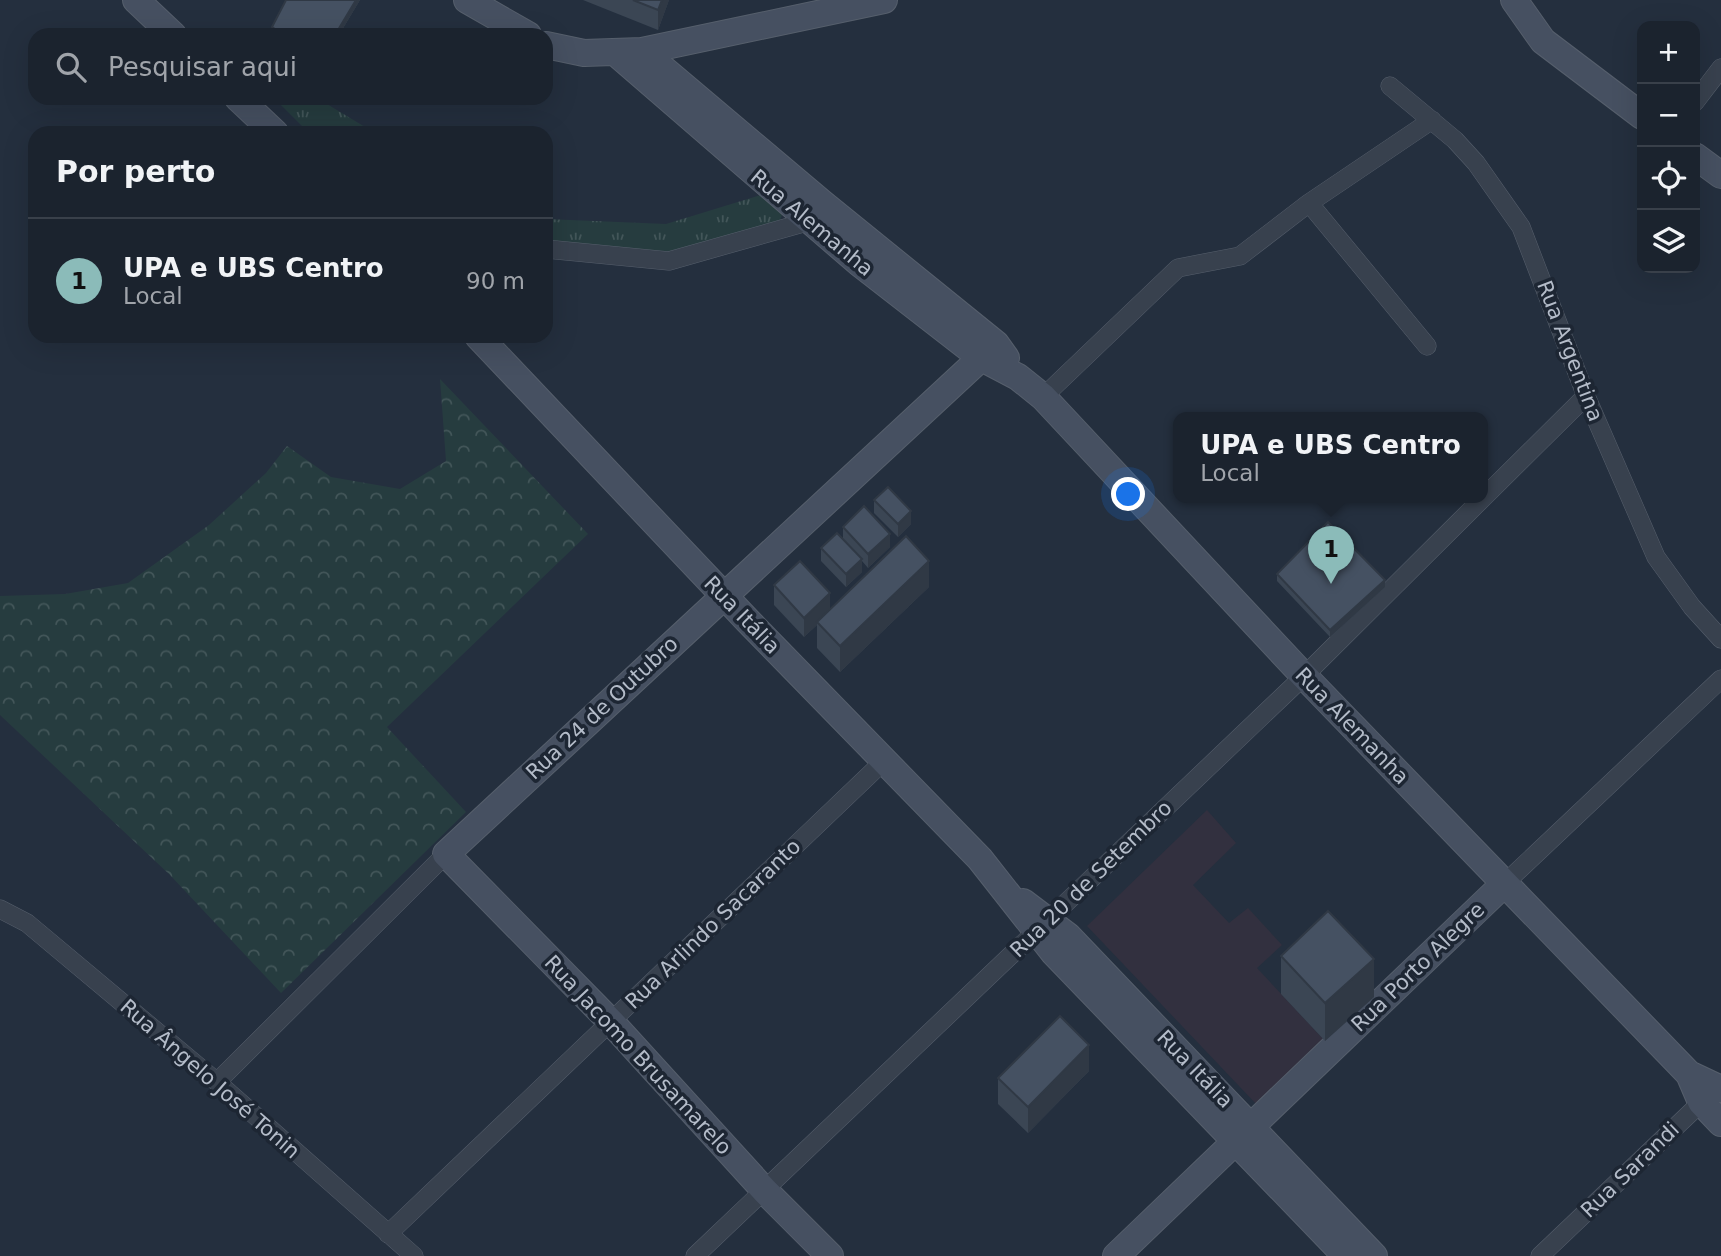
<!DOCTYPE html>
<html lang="pt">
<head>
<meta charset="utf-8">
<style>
  :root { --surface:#1b232e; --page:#242b36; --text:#f1f3f6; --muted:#a0a4aa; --line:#39404a; --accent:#8bbbb9 }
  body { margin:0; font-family:"DejaVu Sans",sans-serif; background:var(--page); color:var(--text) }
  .controls { position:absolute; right:21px; top:21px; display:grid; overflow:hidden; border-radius:14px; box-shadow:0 7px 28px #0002 }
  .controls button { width:63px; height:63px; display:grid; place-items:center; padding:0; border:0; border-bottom:2px solid var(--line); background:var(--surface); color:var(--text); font:35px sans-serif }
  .you { position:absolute; left:1129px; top:495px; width:24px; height:24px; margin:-18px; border:5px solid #fff; border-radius:50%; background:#1a73e8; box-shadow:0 0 0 10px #1a73e833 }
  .badge { display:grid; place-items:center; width:46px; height:46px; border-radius:50%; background:var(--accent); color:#111; font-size:23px; font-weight:700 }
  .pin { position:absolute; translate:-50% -58px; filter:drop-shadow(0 2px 4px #0008) }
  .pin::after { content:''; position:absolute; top:37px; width:24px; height:21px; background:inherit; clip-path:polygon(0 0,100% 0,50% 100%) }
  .popup { position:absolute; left:1173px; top:412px; width:315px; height:91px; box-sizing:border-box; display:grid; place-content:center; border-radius:14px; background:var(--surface); filter:drop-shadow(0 2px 5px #0005); font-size:23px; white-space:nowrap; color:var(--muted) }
  .popup b { font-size:26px; color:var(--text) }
  .popup::after { content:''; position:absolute; left:50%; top:100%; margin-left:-14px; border:14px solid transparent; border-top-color:var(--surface) }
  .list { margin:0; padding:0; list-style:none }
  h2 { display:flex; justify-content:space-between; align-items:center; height:91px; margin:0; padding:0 28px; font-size:30px }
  h2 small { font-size:23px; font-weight:400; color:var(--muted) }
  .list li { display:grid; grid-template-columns:46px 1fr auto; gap:21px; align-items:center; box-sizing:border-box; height:126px; padding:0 28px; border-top:2px solid var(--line) }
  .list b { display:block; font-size:26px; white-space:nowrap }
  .list p { margin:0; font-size:23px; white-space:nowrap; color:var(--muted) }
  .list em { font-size:23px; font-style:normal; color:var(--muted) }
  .icon { flex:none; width:38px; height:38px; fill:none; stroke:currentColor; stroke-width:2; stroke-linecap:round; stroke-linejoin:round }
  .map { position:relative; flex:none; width:1721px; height:1256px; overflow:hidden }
  .search { position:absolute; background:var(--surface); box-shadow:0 7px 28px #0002; left:28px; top:28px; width:525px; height:77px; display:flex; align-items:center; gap:18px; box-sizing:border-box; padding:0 24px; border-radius:21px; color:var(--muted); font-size:26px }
  .panel { position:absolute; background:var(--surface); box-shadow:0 7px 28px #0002; left:28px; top:126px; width:525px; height:217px; border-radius:21px }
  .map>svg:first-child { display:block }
  .medical { fill:#32303f }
  .forest { fill:url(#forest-crowns) }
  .park { fill:url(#park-tufts) }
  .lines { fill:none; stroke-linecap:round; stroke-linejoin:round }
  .street-casing { stroke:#565f6c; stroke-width:19 }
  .secondary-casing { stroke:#565f6c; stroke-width:28 }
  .street { stroke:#38414e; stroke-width:18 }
  .secondary { stroke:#465061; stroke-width:26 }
  .wall { fill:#3b4654 }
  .shaded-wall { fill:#303945 }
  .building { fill:#455162; stroke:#303945; stroke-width:2 }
  .labels { text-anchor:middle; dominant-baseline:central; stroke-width:7; stroke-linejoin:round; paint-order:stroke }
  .street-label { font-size:21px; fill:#b4bcc9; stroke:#1d2633 }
</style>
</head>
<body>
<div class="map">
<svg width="1721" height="1256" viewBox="0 0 1721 1256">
  <defs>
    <pattern id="forest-crowns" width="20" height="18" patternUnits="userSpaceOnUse" patternTransform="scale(1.75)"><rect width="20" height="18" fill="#263c3f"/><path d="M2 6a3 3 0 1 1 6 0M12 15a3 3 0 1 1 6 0" fill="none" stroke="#435659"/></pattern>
    <pattern id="park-tufts" width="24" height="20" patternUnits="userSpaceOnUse" patternTransform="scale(1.75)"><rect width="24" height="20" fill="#263c3f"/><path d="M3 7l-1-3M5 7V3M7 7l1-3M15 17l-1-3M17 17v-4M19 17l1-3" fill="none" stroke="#435659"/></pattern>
  </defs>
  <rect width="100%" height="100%" fill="#242f3e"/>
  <path class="medical" d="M1207,810L1236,843L1193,885L1229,923L1248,908L1282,945L1257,968L1325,1041L1258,1106L1087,926Z"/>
  <path class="forest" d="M440,379L588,534L387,727L466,812L281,993L170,875L0,715V596L65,594L128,583L209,525L266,473L287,446L331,477L400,489L446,461Z"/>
  <path class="park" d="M274,98H317L375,133H309Z
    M764,194L782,215L780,220L679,252L546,243V219L666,224Z"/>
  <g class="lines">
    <defs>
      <path id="street" d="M1390,86L1455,140L1476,163L1521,227L1586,396L1656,557L1692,607L1721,639
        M1695,102L1721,68
        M1309,203L1427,346
        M546,249L669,261L810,221
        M1043,397L1178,268L1240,256L1309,203L1432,120
        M1483,498L1586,396
        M1504,884L1721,679
        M0,909L27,923L217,1082L414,1256
        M217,1082L446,854
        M388,1234L885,760
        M695,1256L1304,676L1483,498
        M1540,1256L1707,1097"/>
      <path id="secondary" d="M136,0L173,35
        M467,0L528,35
        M1514,0L1543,41L1642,116
        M546,45L584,53L642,51L884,0
        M642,51L822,203L996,344L1006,358
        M617,54L859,263L980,357L1018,377L1043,397L1304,676L1689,1074L1701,1102L1721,1123
        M238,98L275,133
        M1695,156L1721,175
        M478,336L748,621L980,859L1054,953L1346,1256
        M1023,902L1068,936L1374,1256
        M1689,1074L1721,1089
        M830,1256L765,1191L611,1022L446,854L996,344
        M1116,1256L1504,884"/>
    </defs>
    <use href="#street" class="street-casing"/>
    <use href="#secondary" class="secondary-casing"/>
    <use href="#street" class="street"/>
    <use href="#secondary" class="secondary"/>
  </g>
  <path class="wall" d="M286,0H360L339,35H273L272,34V27Z
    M583,0H669L658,30Z
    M874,500L911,524L898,537L874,513Z
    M843,527L890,547L868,568L862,561V572L846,587L821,561V548L843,539Z
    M1277,574L1385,587L1330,637L1277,581Z
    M774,585L830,609L929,587L840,672L817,648V625L804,637L774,605Z
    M1281,956L1374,997L1325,1041L1281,994Z
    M1089,1071L1028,1133L998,1104V1078Z"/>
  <path class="shaded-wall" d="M356,0H360L339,35H335Z
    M662,0H669L658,30V10Z
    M911,511V524L898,537V524Z
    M890,534V547L868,568V554Z
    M862,559V572L846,587V574Z
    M929,561V587L840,672V646Z
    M1385,580V587L1330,637V630Z
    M830,593V613L817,622V625L804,637V618Z
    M1374,959V997L1325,1041V1003Z
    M1089,1045V1071L1028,1133V1107Z"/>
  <path class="building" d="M286,0H356L335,35H284L272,27Z
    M633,0H662L658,10Z
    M888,487L911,511L898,524L874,500Z
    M864,506L890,534L868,554L843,527Z
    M1328,522L1385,580L1330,630L1277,574Z
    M837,533L862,559L846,574L821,548Z
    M906,536L929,561L840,646L817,622Z
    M800,561L830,593L804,618L774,585Z
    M1328,911L1374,959L1325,1003L1281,956Z
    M1060,1016L1089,1045L1028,1107L998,1078Z"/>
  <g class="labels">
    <g class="street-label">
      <text transform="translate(812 223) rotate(40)">Rua Alemanha</text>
      <text transform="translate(1570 351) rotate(69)">Rua Argentina</text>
      <text transform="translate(742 615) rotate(46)">Rua Itália</text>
      <text transform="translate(602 708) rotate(-43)">Rua 24 de Outubro</text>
      <text transform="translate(1352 726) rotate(46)">Rua Alemanha</text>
      <text transform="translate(1091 879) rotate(-44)">Rua 20 de Setembro</text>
      <text transform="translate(713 924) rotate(-44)">Rua Arlindo Sacaranto</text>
      <text transform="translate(1418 967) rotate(-44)">Rua Porto Alegre</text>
      <text transform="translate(638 1055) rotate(47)">Rua Jacomo Brusamarelo</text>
      <text transform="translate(1195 1069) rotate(46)">Rua Itália</text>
      <text transform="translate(210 1079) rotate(41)">Rua Ângelo José Tonin</text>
      <text transform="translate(1630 1170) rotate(-44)">Rua Sarandi</text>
    </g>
  </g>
</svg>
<div class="controls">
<button>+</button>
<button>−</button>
<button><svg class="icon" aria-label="locate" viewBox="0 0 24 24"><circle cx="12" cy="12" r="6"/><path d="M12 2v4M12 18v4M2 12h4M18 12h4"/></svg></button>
<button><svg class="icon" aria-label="layers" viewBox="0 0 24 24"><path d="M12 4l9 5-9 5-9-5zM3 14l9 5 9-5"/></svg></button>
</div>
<div class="you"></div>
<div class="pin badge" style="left:1331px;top:584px">1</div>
<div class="popup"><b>UPA e UBS Centro</b>Local</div>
<div class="search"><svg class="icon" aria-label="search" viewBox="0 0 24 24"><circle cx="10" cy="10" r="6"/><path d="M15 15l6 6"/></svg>Pesquisar aqui</div>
<section class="panel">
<h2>Por perto<small></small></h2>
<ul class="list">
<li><span class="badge">1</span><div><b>UPA e UBS Centro</b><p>Local</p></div><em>90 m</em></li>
</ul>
</section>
</div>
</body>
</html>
